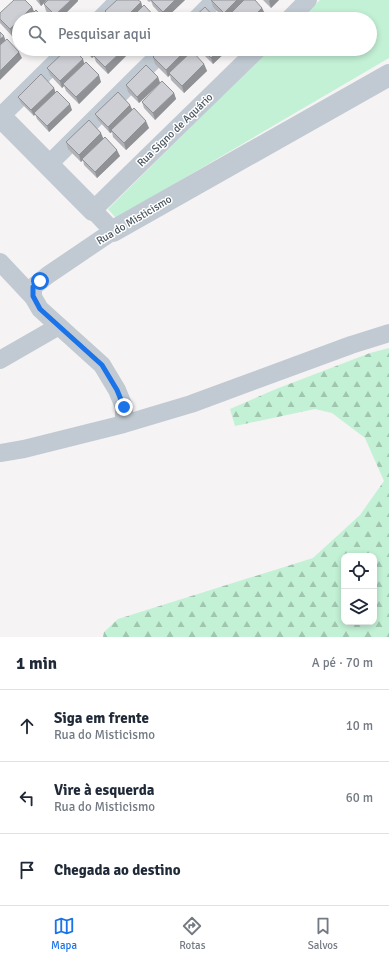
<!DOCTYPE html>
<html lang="pt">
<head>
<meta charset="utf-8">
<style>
  :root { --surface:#fff; --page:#f2f2f3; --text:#1f2937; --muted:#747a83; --line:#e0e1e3; --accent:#1a73e8 }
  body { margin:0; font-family:Signika,sans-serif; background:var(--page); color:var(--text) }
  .controls { position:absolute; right:12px; bottom:12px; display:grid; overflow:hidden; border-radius:8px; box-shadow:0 2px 6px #0003 }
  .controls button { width:36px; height:36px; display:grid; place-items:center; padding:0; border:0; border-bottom:1px solid var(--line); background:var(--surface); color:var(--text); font:20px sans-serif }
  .stop { position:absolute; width:12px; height:12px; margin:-9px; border:3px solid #1a73e8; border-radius:50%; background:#fff }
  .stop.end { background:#1a73e8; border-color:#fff; box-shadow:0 1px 4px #0008 }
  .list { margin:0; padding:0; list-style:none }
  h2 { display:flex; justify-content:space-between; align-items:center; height:52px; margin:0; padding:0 16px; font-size:17px }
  h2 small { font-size:13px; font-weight:400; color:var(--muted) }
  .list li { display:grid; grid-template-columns:26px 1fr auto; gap:12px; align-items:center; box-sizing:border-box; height:72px; padding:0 16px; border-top:1px solid var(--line) }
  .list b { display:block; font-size:15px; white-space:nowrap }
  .list p { margin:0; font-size:13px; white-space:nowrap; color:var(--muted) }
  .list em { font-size:13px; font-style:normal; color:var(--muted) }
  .icon { flex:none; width:22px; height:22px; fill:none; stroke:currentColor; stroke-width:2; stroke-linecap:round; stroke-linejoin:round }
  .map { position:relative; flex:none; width:389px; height:637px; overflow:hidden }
  .search { position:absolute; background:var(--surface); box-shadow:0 2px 6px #0003; left:12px; right:12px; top:12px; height:44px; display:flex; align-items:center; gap:10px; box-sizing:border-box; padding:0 14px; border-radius:22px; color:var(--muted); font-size:15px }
  .sheet { height:268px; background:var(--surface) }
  nav { display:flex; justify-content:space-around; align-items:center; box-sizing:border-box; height:56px; border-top:1px solid var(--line); background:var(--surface); font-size:11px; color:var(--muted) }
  nav a { display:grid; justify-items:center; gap:2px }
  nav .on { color:var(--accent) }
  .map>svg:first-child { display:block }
  .forest { fill:url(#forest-firs); fill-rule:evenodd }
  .park { fill:#c3f1d5 }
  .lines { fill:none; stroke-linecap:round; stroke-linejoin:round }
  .minor { stroke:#c1cad2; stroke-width:18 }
  .tertiary { stroke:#c1cad2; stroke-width:22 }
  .wall { fill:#b0b2b7 }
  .shaded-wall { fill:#909195 }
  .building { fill:#cdcfd5; stroke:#909195 }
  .route { stroke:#1a73e8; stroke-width:5 }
  .labels { text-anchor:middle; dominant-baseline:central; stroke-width:3; stroke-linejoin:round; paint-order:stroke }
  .street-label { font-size:11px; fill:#4a5661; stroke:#fff }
</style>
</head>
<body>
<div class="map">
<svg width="389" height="637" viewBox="0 0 389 637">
  <defs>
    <pattern id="forest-firs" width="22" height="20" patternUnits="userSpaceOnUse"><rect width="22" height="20" fill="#c3f1d5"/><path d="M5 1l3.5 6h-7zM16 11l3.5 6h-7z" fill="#a0c6b0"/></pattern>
  </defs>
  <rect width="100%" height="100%" fill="#f5f3f3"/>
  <path class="forest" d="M389,348V637H103L104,632L118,619L313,558L360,515L384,481L365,438L332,413L315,409L235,426L230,409L276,389L370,353ZM344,556H374V622H344Z"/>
  <path class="park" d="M320,0H389V58L116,218L108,209L270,49H370V19H300Z"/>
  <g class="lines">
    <path class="minor" d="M100,19L119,0
      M196,19L215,0
      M289,19L308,0
      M0,117L69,49
      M48,165L165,49
      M0,262L33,297
      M0,360L59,326
      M124,424V407L117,390L102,365L40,309L33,297V287L48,275L113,231L93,210L258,49
      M0,453L24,449L124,424L191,404L351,345L389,333"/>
    <path class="tertiary" d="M0,116L93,210
      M113,231L389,75"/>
  </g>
  <path class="wall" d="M36,0H47L41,6Z
    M48,0H78V1L60,19H54L46,11L44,4Z
    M147,0H185L165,19L153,6L151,1L149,2Z
    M211,0L262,8L265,14L260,19H228V18L225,19L213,7Z
    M263,0H279L271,8Z
    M141,2L142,7L157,19H109L108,18L105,11Z
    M32,7L34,12L44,19H19V43L15,39L14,34L12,36L0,23V13Z
    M83,49H101L92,58Z
    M101,49H127L129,53L108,74L96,62L94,56Z
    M161,49H189L190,53L204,64L207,71L184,93L171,80L170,75L168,77L155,64L153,57Z
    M199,49H229L213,64L200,51Z
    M84,64L101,82L79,104L66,91L64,86L62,88L50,75L47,68Z
    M158,77L160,83L139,103L128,92L126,85Z
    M54,88L55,92L72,110L49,132L37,119L35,114L34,116L21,103L18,97Z
    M174,93L176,99L155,120L144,108L142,102Z
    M130,105L132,110L149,128L126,150L113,137L112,132L110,133L98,120L95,114Z
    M103,138L120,156L97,178L84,165L83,160L81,162L68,149L66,142Z"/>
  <path class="shaded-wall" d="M39,0H47L41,6Z
    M71,0H78V1L60,19H56L55,15Z
    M175,0H185L165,19L163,12Z
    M237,0H246L227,17L228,18L226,19L224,13Z
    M270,0H279L271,8L269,1Z
    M141,2L143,9L133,19H124Z
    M32,7L35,14L29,19H20Z
    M262,8L265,14L260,19H251Z
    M19,20V29L13,32L14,34L12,36L10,29Z
    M4,36L6,42L0,48V39Z
    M27,49H31L28,52Z
    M92,49H101L92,58L89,51Z
    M124,49H127L129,53L108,74L105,67Z
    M187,49H189L191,55L169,73L170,75L168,77L166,70Z
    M220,49H229L213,64L211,58Z
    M19,52L22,58L0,80V71Z
    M83,59L85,66L63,84L64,86L62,88L60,81Z
    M204,64L207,71L184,93L182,86Z
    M99,75L101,82L79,104L76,97Z
    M158,77L160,83L139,103L137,97Z
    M54,88L56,94L34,113L35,114L34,116L31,110Z
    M174,93L176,99L155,120L153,113Z
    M70,104L72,110L49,132L47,126Z
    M130,105L133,111L111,130L112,132L110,133L108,127Z
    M146,121L149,128L126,150L124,143Z
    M101,133L104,140L82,159L83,160L81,162L79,155Z
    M117,150L120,156L97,178L95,172Z"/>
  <path class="building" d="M14,0H25L32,7L20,19H19V20L10,29L0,19V13Z
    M48,0H71L55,15L44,4Z
    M117,0H138L141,2L124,19H113L105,11Z
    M151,0H175L163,12Z
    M211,0H237L224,13Z
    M244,0H255L262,8L251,19H229L227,17Z
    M144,5L157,19H130Z
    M205,7L216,19H192Z
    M36,10L44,19H27Z
    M19,26V39L13,32Z
    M0,32L4,36L0,39Z
    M7,39L19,52L0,71V45Z
    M67,49H73L83,59L60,81L47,68Z
    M101,49H124L105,67L94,56Z
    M161,49H187L166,70L153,57Z
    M202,49H220L211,58Z
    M192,51L204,64L182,86L169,73Z
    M86,62L99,75L76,97L63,84Z
    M146,65L158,77L137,97L126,85Z
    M41,74L54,88L31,110L18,97Z
    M162,81L174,93L153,113L142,102Z
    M57,91L70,104L47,126L34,113Z
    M118,92L130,105L108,127L95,114Z
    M134,108L146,121L124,143L111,130Z
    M89,120L101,133L79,155L66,142Z
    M105,137L117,150L95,172L82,159Z"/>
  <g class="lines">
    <path class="route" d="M40,281L33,287V296L40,309L102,365L117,390L124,407"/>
  </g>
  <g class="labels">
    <g class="street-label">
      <text transform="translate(175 130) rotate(-44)">Rua Signo de Aquário</text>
      <text transform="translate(134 220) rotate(-31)">Rua do Misticismo</text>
    </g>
  </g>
</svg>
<div class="controls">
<button><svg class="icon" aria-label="locate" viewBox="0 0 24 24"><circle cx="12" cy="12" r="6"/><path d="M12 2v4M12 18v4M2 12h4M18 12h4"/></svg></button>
<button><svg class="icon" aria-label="layers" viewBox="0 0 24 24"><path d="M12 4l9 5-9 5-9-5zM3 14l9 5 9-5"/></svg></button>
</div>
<div class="stop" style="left:40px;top:281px"></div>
<div class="stop end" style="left:124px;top:407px"></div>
<div class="search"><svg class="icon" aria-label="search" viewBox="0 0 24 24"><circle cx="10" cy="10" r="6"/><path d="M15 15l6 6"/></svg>Pesquisar aqui</div>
</div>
<section class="sheet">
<h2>1 min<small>A pé · 70 m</small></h2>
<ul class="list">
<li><svg class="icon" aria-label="ahead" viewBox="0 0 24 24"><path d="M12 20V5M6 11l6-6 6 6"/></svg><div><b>Siga em frente</b><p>Rua do Misticismo</p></div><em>10 m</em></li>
<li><svg class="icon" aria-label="left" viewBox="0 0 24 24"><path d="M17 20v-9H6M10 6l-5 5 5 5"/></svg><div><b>Vire à esquerda</b><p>Rua do Misticismo</p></div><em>60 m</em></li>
<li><svg class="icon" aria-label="arrive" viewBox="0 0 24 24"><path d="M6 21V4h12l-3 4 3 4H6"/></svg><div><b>Chegada ao destino</b></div></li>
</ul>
</section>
<nav>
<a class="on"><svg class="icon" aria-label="map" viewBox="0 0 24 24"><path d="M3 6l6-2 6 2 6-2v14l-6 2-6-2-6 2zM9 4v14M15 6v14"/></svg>Mapa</a>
<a><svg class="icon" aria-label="directions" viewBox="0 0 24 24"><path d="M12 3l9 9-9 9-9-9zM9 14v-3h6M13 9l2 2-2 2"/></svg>Rotas</a>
<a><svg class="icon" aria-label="saved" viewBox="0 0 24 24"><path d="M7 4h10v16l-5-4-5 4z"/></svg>Salvos</a>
</nav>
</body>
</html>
